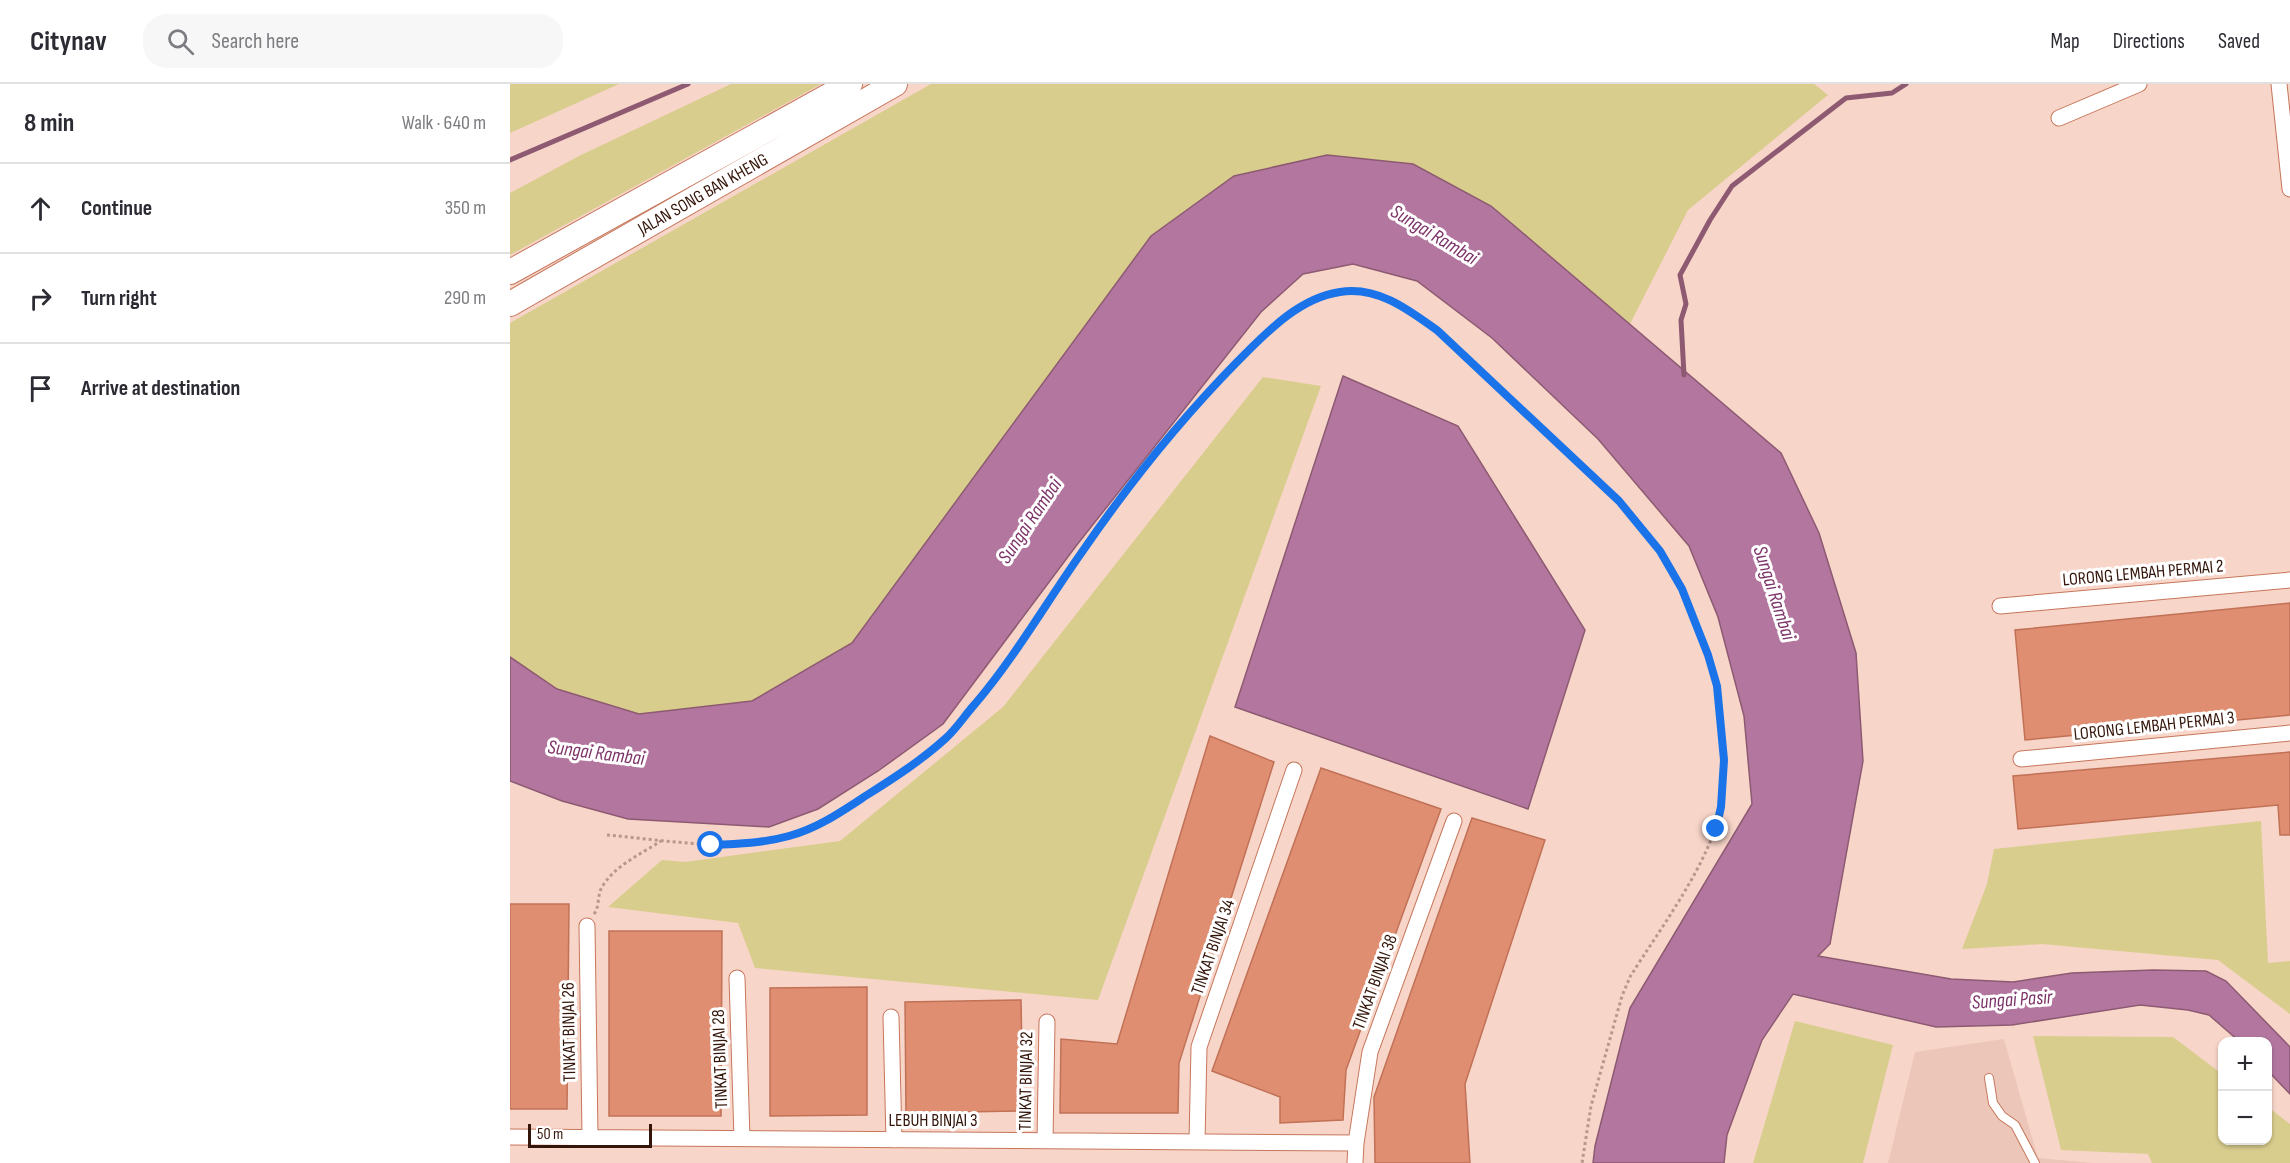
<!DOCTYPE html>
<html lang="en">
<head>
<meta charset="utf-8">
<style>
  :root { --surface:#fff; --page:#f7f7f7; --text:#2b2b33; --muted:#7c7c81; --line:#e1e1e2 }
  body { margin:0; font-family:"Sofia Sans Condensed",sans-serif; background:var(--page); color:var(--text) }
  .controls { position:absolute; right:18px; bottom:18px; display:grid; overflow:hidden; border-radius:12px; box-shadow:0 2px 4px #0004 }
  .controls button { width:54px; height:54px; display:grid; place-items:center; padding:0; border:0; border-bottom:2px solid var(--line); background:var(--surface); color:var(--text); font:30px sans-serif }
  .scale { position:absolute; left:18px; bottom:15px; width:124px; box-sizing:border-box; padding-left:6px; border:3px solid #34150a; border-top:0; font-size:16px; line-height:21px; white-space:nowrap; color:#34150a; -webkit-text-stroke:4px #fff; paint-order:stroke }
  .stop { position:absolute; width:18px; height:18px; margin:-14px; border:4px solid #1a73e8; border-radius:50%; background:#fff }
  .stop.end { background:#1a73e8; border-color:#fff; box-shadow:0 2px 6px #0008 }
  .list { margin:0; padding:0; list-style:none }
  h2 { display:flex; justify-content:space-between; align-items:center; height:78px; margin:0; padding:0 24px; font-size:26px }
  h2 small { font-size:20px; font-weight:400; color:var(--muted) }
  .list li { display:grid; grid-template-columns:39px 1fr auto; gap:18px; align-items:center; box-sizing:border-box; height:90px; padding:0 24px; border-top:2px solid var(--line) }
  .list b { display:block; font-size:22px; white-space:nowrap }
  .list em { font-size:20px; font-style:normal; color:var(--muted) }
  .icon { flex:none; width:33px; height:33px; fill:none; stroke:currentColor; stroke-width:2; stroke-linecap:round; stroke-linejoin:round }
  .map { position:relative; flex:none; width:1780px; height:1079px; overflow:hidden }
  header { display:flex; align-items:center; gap:36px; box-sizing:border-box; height:84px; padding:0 30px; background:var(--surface); border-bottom:2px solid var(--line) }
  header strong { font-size:28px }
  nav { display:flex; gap:33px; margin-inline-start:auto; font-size:21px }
  .search { width:420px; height:54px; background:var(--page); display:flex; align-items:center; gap:15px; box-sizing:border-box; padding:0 21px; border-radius:24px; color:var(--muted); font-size:22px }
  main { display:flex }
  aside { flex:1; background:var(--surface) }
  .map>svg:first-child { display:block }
  .built { fill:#ecc6b9 }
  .green { fill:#d8cd8d }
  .water { fill:#b3779f; stroke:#8d5a72; stroke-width:1.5 }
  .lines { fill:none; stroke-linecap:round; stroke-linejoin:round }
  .stream { stroke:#8d5a72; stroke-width:5 }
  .building { fill:#e08e72; stroke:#c07156; stroke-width:1.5 }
  .lane-casing { stroke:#c6765b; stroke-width:10 }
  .street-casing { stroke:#c6765b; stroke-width:17 }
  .primary-casing { stroke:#c6765b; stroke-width:26 }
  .path { stroke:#b9988c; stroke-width:3; stroke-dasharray:3 3; stroke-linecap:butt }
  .lane { stroke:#fff; stroke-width:8 }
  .street { stroke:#fff; stroke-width:15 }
  .primary { stroke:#fff; stroke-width:24 }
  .route { stroke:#1a73e8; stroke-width:8 }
  .labels { text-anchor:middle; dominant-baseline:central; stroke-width:6; stroke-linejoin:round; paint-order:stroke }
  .street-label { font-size:18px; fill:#34150a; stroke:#fff }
  .water-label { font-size:20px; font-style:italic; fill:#7c3368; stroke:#fff }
</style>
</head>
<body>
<header>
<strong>Citynav</strong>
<div class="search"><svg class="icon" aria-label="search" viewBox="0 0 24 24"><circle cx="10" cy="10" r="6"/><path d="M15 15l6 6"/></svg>Search here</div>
<nav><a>Map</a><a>Directions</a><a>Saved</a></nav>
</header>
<main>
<aside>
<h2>8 min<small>Walk · 640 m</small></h2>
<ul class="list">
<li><svg class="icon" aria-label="ahead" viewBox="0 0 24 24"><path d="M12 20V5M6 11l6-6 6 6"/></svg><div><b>Continue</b></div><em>350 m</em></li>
<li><svg class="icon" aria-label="right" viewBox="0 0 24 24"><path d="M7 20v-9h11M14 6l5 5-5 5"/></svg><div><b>Turn right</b></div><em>290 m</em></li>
<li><svg class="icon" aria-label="arrive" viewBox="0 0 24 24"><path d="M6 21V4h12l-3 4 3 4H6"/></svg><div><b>Arrive at destination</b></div></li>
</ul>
</aside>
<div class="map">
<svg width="1780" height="1079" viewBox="0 0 1780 1079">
  <rect width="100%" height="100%" fill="#f8d5c9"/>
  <path class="built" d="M1494,955L1528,1074L1584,1079H1378L1405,968Z"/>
  <path class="green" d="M0,0H109L0,49Z
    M221,0H311L0,171V109L71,71Z
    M421,0H1304L1318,11L1178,126L1120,240L981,122L724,92L641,152L342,559L242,617L129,630L47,605L0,573V239Z
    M753,293L811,302L588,916L245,884L228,839L98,823L152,776L175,778L330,757L493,623Z
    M1751,737L1758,879L1780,877V930L1708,876L1532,860L1452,865L1477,800L1484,765Z
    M1285,937L1383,961L1353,1079H1243Z
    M1523,952L1663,953L1712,990V1056H1758V1023L1780,1040V1079H1642L1638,1070L1551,1066Z"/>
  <path class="water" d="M817,71L903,80L981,122L1271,369L1309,449L1346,569L1353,677L1320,860L1308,872L1441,895L1503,898L1562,889L1643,886L1696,887L1716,897L1780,963V1010L1758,987V958L1729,957L1699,931L1678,926L1630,921L1502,941L1426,943L1283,910L1252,956L1217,1051L1214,1079H1083L1085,1062L1120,924L1242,720L1234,632L1208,533L1179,462L1088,355L982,254L907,197L843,180L793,190L751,228L566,462L433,640L368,687L308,725L259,743L118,735L52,717L0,697V573L47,605L129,630L242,617L342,559L641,152L724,92Z
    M833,292L948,342L1075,546L1018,725L725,623Z"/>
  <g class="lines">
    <path class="stream" d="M0,76L178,0
      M1174,291L1171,236L1176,220L1170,191L1200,136L1222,102L1336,14L1382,9L1396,0"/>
  </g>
  <path class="building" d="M1780,519V631L1515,656L1505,546Z
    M700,652L764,678L669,979L668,1029H550L551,955L607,960Z
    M1780,668V751H1770L1768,721L1508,745L1503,692Z
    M811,684L931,725L836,986L833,1036L770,1039V1013L702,987Z
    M962,734L1035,756L955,1000L960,1079H865L864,1013Z
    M0,820H59L57,1025H0Z
    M99,847H212L211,1032H99Z
    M357,903V1031L260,1032V904Z
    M511,916L513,1027L396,1029L395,918Z"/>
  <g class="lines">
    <defs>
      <path id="lane" d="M1479,994L1483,1019L1492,1032L1505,1041L1525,1079"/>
      <path id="street" d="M1769,0L1780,105
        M1549,34L1629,0
        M1490,522L1780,496
        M1511,675L1780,649
        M77,842L80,1053
        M227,894L232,1054
        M381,933L384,1056
        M0,1053L846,1059
        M535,1056L537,938
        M687,1058L689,963L784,686
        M845,1079L846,1059L860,968L944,737"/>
      <g id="primary">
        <path d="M0,188L340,0"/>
        <path id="s1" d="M0,220L385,0"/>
      </g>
    </defs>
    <use href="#lane" class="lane-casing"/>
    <use href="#street" class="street-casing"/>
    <use href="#primary" class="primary-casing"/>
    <path class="path" d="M97,751C166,757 242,773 309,742C322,736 335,725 348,717C379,697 412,678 438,652C458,632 476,609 493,587C521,550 544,509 570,471C617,403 671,335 729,276C751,254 773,231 801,218C818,210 837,206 856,208C906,214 974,288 1011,323C1058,368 1109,411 1147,464C1174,501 1192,547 1204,591C1209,609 1209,628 1211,646C1213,671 1215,696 1211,721C1203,775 1149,846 1120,893L1112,912L1081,1022L1072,1079
      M84,830C90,822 87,811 92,803C104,782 131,770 151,757"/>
    <use href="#lane" class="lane"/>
    <use href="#street" class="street"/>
    <use href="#primary" class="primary"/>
  </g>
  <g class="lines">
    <path class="route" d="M201,761C228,760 254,759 279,752C308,744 331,728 357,711C384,694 412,676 436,654C447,644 455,631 465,620C505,573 536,519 572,468C618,401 670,336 727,278C755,250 788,214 830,208C868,202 899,226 928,247L1109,417L1150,467L1172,505L1198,571L1207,602L1214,676L1211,723L1206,745"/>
  </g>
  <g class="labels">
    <g class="street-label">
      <text stroke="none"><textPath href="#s1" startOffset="222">JALAN SONG BAN KHENG</textPath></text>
      <text transform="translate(1633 489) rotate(-5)">LORONG LEMBAH PERMAI 2</text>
      <text transform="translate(1644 642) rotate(-6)">LORONG LEMBAH PERMAI 3</text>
      <text transform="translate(703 863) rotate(-71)">TINKAT BINJAI 34</text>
      <text transform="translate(865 898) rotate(-70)">TINKAT BINJAI 38</text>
      <text transform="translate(59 948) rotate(-91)">TINKAT BINJAI 26</text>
      <text transform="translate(210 975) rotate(-92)">TINKAT BINJAI 28</text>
      <text transform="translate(516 997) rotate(-89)">TINKAT BINJAI 32</text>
      <text x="423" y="1036">LEBUH BINJAI 3</text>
    </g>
    <g class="water-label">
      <text transform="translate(924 151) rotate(31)">Sungai Rambai</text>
      <text transform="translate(520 437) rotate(-56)">Sungai Rambai</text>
      <text transform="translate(1264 509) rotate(72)">Sungai Rambai</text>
      <text transform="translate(86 669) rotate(7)">Sungai Rambai</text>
      <text transform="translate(1502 916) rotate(-4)">Sungai Pasir</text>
    </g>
  </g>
</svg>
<div class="controls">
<button>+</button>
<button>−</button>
</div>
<div class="scale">50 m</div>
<div class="stop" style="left:201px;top:761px"></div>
<div class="stop end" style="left:1206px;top:745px"></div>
</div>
</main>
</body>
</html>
